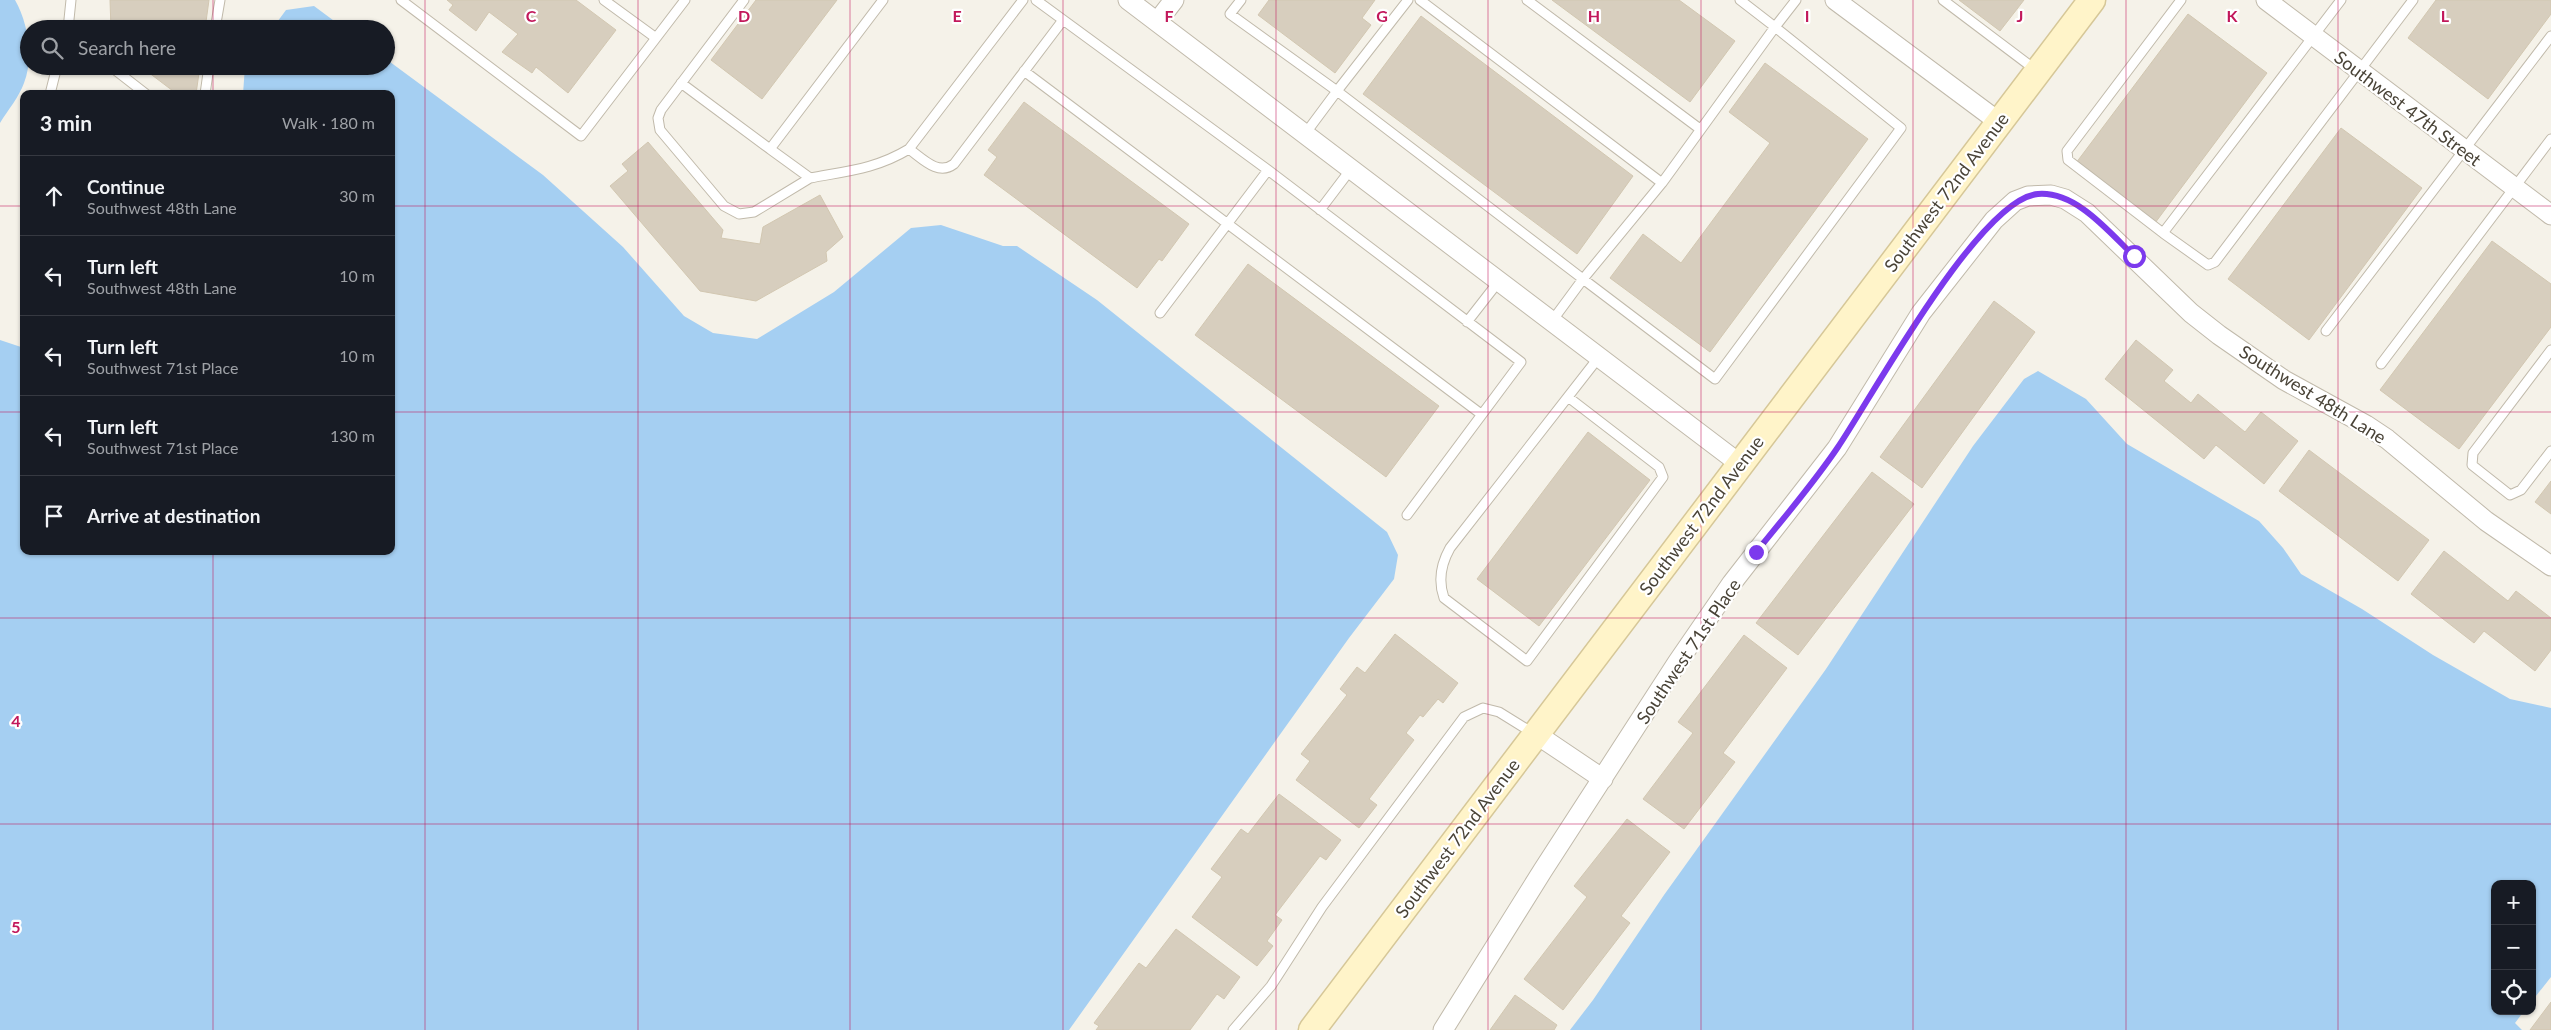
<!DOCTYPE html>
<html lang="en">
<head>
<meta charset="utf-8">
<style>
  :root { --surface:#171b24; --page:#20242c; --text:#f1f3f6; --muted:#9ea1a6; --line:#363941 }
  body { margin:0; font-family:Lato,sans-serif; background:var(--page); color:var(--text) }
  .controls { position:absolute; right:15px; bottom:15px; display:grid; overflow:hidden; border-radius:10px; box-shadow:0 1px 4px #0004 }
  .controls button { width:45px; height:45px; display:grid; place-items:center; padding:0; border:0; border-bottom:1px solid var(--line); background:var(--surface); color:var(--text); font:25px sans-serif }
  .stop { position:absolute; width:15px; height:15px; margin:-11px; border:4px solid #7c3aed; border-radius:50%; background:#fff }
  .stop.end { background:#7c3aed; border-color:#fff; box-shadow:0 1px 5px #0008 }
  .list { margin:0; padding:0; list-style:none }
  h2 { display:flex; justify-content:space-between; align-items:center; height:65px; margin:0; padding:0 20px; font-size:21px }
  h2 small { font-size:16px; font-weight:400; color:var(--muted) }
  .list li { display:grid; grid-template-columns:32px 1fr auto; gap:15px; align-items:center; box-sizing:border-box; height:80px; padding:0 20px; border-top:1px solid var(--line) }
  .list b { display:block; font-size:19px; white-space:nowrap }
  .list p { margin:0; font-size:16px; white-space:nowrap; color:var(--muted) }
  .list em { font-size:16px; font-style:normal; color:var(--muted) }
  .icon { flex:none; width:28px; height:28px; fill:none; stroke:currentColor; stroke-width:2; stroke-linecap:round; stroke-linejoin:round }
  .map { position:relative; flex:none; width:2551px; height:1030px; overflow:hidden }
  .search { position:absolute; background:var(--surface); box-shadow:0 1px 4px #0004; left:20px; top:20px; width:375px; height:55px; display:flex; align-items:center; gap:12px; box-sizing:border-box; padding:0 18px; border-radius:28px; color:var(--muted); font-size:19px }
  .panel { position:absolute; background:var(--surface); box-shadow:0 1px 4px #0004; left:20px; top:90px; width:375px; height:465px; border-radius:10px }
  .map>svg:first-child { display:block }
  .water { fill:#a5cff2 }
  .building { fill:#d7cebe; stroke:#d2c7b1 }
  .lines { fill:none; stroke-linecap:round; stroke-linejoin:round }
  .lane-casing { stroke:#c1baab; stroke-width:11 }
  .street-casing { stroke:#c1baab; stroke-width:21 }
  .secondary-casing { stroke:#d6c798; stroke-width:29 }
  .lane { stroke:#fff; stroke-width:9 }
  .street { stroke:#fff; stroke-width:19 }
  .secondary { stroke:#fff4c9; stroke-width:26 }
  .route { stroke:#7c3aed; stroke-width:6 }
  .grid { fill:none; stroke:#c2185b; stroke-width:1; stroke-opacity:0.55 }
  .labels { text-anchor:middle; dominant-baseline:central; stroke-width:4.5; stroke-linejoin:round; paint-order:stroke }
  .street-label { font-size:18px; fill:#494337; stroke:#fff }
  .grid-label { font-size:16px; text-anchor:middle; font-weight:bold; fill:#c2185b; stroke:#fff; stroke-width:4.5; stroke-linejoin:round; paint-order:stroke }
</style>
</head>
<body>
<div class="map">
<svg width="2551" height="1030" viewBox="0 0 2551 1030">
  <rect width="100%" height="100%" fill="#f5f2e9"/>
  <path class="water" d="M0,0H15C28,23 34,57 24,83C19,97 8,110 0,123Z
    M314,6L345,29H272L286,10Z
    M386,59L543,175L623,247L684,316L713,333L757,339L834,292L911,228L941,225L1003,246H1017L1097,300L1387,532L1398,555L1394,579L1349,638L1069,1030H0V340L24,348V551H391V94H243L245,66H386Z
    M2038,371L2086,399L2127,444L2259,521L2283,548L2301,574L2362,609L2433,655L2510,699L2551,708V977L2532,1001V884H2495V1011H2524L2515,1023L2522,1030H1570L1593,1000L1664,895L1826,669L1973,446L2024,379Z"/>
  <path class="building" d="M110,0H209L205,29H111Z
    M447,0H576L616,30L568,93L536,67L532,73L502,52L518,34L489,12L476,31L449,10L453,5Z
    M756,0H837L762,99L711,60Z
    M1269,0H1375L1362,18L1371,25L1335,73L1258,15Z
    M1552,0H1679L1735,41L1690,102Z
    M1959,0H2024L2000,31Z
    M2436,0H2551V14L2488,99L2408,38Z
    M2188,14L2267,73L2155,223L2076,163Z
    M1421,16L1633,176L1577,254L1363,94Z
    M1765,63L1868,139L1710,352L1610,278L1643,234L1681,263L1770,143L1729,112Z
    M140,66H200L196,94H177Z
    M1024,102L1189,224L1162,261L1159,259L1137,288L984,175L997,157L988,150Z
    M2341,128L2422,188L2309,340L2228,279Z
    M648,142L723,230L721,238L760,244L763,227L820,195L843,237L826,252L827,261L756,301L700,291L610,186L628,171L622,164Z
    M2492,241L2551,284V327L2459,449L2380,390Z
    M1248,264L1439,406L1386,477L1195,335Z
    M1994,301L2035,332L1922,488L1880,457Z
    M2136,340L2173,370L2164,381L2191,403L2198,394L2245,432L2261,412L2298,441L2264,484L2216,445L2204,459L2105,379Z
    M1588,432L1650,480L1539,626L1477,579Z
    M2309,450L2429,540L2398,581L2279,491Z
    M1872,472L1914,504L1798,655L1756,623Z
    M2551,481V514L2535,502Z
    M2444,551L2508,601L2516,591L2551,618V650L2535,671L2484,631L2474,643L2411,594Z
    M1395,634L1458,683L1443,703L1438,699L1423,717L1420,715L1406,733L1414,740L1369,799L1377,805L1359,828L1296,780L1310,761L1301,754L1347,695L1340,689L1357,667L1365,673Z
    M1744,635L1787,668L1723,753L1735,762L1684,829L1643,799L1693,733L1678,722Z
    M1279,794L1341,840L1326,860L1320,856L1275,915L1282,920L1267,941L1273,946L1257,966L1192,917L1222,877L1211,869L1241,829L1248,834Z
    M1627,819L1670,852L1621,916L1630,923L1563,1010L1524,979L1587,897L1574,886Z
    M1176,929L1240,977L1224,999L1217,994L1190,1030H1096L1099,1026L1094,1023L1139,963L1146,968Z
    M1515,995L1557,1025L1554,1030H1490Z
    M2551,1002V1030H2530Z"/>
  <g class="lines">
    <defs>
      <path id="lane" d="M401,0L581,136L656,38L604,0
        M744,0L661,110L658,118L660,130L724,206L739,214L754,212L810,178
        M883,0L770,149L810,178C847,171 876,169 909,149L1023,0
        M1036,0L1268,170L1521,362L1407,515
        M1241,0L1230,14L1337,91L1305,134
        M1408,0L1337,91L1583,279L1662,183L1775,27L1740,0
        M1420,0L1662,183
        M1527,0L1700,129
        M1943,0L2037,71
        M2341,0L2163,233L2208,265L2215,262L2413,0
        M68,29L71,0
        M215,29L220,0
        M656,38L685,0
        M110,66L146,94
        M1024,71L1481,414
        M681,83L770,149
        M50,94L57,66
        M205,94L209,66
        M909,149C923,159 938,176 954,164L1063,20
        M1320,210L1351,169
        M2163,233L2068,160L2067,151L2181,0
        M1160,313L1268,170
        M1552,321L1583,279L1715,379L1901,128L1775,27L1796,0
        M1467,322L1499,281
        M2326,331L2551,36
        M2551,350L2473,453L2472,465L2510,495L2521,490L2551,451
        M2381,364L2551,139
        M1568,397L1659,467L1663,477L1527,661L1444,598C1438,581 1441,564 1450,548L1599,357
        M1233,1030L1271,986L1322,907L1464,717L1483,708L1499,712L1533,733"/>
      <path id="street" d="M1128,0L1740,464
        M1835,0L1999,122
        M2266,0L2551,215
        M1157,22L1174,0
        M1536,734L1603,779
        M1443,1030L1543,870L1677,663L1732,583L1837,448L1921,313L1994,220L2015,201L2028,196L2051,195L2065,199L2087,213L2191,313L2219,335L2284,380L2366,425L2387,439L2486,521L2551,566"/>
      <path id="secondary" d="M1312,1030L2092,0"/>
    </defs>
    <use href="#lane" class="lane-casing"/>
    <use href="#street" class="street-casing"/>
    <use href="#secondary" class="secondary-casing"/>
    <use href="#lane" class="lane"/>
    <use href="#street" class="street"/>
    <use href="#secondary" class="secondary"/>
  </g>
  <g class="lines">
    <path class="route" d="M1756,552C1784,518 1813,484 1838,447C1872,397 1980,198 2038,194C2076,191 2109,232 2134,256"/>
  </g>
  <path class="grid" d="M213,0V29M425,0V1030M638,0V1030M850,0V1030M1063,0V1030M1276,0V1030M1488,0V1030M1701,0V1030M1913,0V1030M2126,0V1030M2338,0V1030M213,66V94M0,206H24M391,206H2551M0,412H24M391,412H2551M213,551V1030M0,618H2551M0,824H2551"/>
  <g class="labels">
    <g class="street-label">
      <text transform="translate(2408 108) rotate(37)">Southwest 47th Street</text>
      <text transform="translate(1946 192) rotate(-53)">Southwest 72nd Avenue</text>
      <text transform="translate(2313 394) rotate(32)">Southwest 48th Lane</text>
      <text transform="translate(1701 515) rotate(-53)">Southwest 72nd Avenue</text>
      <text transform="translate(1688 651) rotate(-56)">Southwest 71st Place</text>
      <text transform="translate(1457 838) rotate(-53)">Southwest 72nd Avenue</text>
    </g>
  </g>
  <g class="grid-label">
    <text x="531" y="22">C</text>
    <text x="744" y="22">D</text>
    <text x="957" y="22">E</text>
    <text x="1169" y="22">F</text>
    <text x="1382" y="22">G</text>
    <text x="1594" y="22">H</text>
    <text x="1807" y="22">I</text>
    <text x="2020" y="22">J</text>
    <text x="2232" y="22">K</text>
    <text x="2445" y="22">L</text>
    <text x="16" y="727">4</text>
    <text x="16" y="933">5</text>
  </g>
</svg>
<div class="controls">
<button>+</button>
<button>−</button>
<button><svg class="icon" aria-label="locate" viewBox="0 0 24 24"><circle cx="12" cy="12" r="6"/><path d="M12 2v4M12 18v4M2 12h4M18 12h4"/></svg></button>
</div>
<div class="stop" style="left:2134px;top:256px"></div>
<div class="stop end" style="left:1756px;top:552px"></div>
<div class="search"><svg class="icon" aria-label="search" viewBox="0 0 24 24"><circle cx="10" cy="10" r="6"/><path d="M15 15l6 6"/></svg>Search here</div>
<section class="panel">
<h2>3 min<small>Walk · 180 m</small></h2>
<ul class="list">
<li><svg class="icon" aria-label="ahead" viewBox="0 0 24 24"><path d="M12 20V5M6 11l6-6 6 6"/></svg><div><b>Continue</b><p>Southwest 48th Lane</p></div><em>30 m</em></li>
<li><svg class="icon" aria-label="left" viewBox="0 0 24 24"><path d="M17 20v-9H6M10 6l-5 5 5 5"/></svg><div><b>Turn left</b><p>Southwest 48th Lane</p></div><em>10 m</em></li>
<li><svg class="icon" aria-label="left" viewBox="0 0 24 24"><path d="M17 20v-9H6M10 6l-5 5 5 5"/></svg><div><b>Turn left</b><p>Southwest 71st Place</p></div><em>10 m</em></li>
<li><svg class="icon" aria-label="left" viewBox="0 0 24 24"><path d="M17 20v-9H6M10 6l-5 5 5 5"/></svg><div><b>Turn left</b><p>Southwest 71st Place</p></div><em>130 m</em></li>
<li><svg class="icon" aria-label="arrive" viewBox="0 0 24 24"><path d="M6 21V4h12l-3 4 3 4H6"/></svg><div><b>Arrive at destination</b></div></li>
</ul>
</section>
</div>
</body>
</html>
